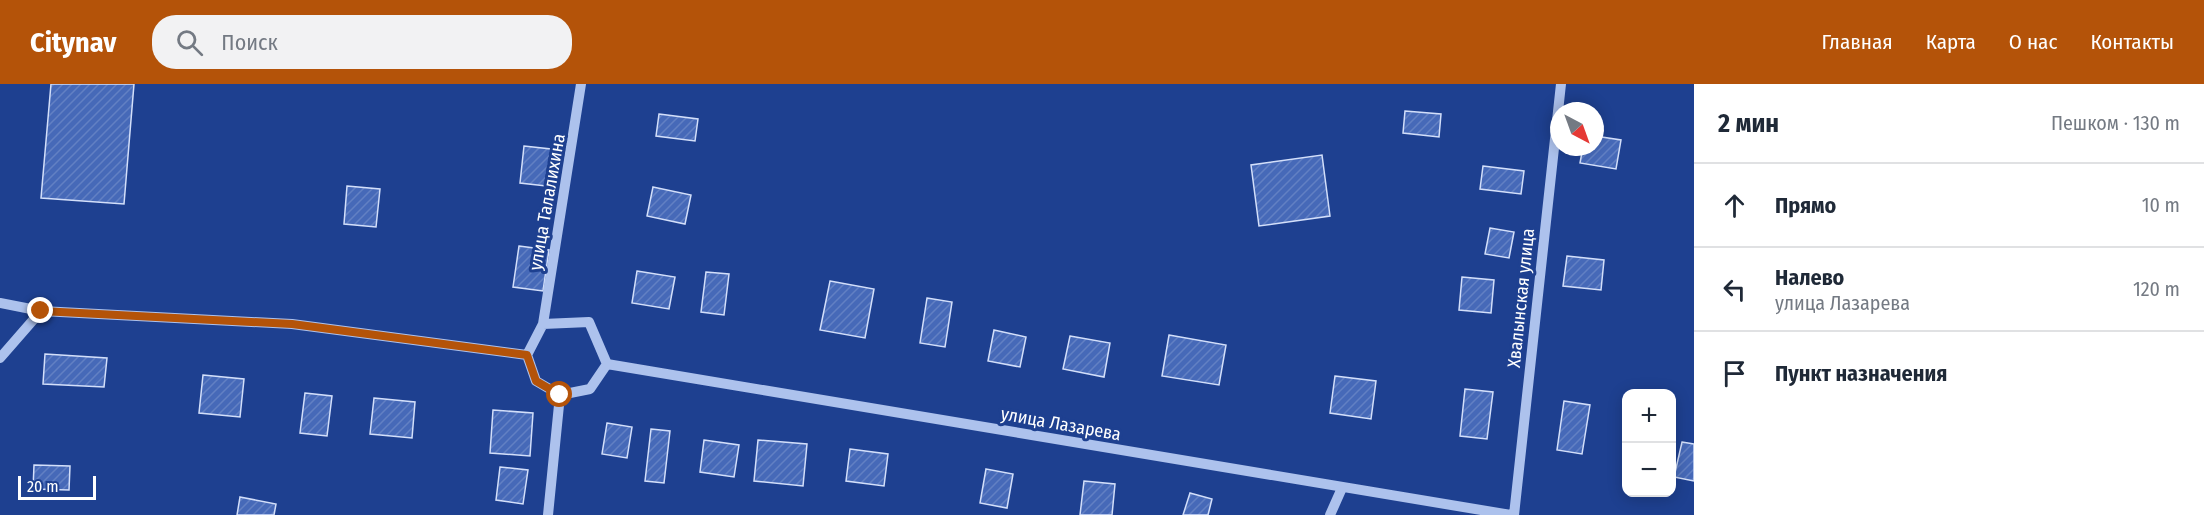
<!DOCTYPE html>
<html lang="ru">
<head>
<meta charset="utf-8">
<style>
  :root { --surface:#fff; --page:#f2f2f3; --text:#1f2937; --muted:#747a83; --line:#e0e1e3; --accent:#b45309 }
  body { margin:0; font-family:"Fira Sans Condensed",sans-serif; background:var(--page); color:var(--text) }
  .controls { position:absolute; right:18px; bottom:18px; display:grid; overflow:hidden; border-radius:12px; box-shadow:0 3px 15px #0003 }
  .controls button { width:54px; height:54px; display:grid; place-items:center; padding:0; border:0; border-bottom:2px solid var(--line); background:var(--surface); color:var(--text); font:30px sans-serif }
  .compass { position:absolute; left:1550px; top:18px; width:54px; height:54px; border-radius:50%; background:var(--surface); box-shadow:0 3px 15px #0003; rotate:139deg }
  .scale { position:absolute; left:18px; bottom:15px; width:78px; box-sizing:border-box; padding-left:6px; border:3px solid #fff; border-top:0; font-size:16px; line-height:21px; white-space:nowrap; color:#fff; -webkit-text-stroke:4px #1e4090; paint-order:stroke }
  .stop { position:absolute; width:18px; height:18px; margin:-14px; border:4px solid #b45309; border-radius:50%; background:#fff }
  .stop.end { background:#b45309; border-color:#fff; box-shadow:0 2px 6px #0008 }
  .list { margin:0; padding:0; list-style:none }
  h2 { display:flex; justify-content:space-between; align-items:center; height:78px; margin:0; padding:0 24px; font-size:26px }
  h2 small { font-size:20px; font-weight:400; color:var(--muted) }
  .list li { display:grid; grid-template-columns:39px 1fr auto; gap:18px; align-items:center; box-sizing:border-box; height:84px; padding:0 24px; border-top:2px solid var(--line) }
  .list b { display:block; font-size:22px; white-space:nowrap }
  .list p { margin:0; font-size:20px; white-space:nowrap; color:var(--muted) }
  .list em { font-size:20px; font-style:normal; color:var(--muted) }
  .icon { flex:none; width:33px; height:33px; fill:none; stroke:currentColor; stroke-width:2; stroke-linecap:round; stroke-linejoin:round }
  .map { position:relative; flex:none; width:1694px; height:431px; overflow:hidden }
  header { display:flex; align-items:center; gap:36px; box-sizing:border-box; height:84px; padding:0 30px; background:var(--accent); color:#fff }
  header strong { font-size:28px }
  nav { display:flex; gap:33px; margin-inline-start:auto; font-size:21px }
  .search { width:420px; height:54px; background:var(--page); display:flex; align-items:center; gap:15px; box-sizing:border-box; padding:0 21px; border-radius:24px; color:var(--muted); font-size:22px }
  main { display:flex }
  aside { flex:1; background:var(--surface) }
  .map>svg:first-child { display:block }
  .building { fill:url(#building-hatch); stroke:#d3dffa; stroke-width:1.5 }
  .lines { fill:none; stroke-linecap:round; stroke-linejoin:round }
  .minor { stroke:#adc2ed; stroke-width:10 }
  .route { stroke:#b45309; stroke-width:8 }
  .labels { text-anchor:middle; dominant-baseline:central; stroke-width:6; stroke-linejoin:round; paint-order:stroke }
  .street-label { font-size:18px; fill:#fff; stroke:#1e4090 }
</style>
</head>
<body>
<header>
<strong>Citynav</strong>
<div class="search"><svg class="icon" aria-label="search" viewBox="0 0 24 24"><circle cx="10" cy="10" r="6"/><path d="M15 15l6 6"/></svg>Поиск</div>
<nav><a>Главная</a><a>Карта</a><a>О нас</a><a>Контакты</a></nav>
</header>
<main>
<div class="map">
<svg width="1694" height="431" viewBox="0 0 1694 431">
  <defs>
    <pattern id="building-hatch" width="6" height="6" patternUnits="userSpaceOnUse" patternTransform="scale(1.5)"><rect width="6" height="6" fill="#4669b8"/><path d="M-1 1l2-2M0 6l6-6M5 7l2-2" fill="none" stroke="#6280c3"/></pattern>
  </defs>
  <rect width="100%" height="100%" fill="#1e4090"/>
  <path class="building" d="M51,0H134L124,120L41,114Z
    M1405,27L1441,30L1439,53L1403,49Z
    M659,30L698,35L695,57L656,52Z
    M1595,52L1621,56L1616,85L1580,79L1583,63H1595Z
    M524,62L560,66L555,103L520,99Z
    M1322,71L1330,132L1259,142L1251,81Z
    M1483,82L1524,87L1521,110L1480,105Z
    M347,102L380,105L376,143L344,140Z
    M653,103L691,111L685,140L647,132Z
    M1490,144L1514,148L1509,174L1485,170Z
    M519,162L549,166L543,207L513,203Z
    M1567,172L1604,176L1601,206L1563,202Z
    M637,187L675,193L669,225L632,219Z
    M706,188L729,190L724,231L701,228Z
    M1462,193L1494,196L1491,229L1459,226Z
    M830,197L874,205L865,254L820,246Z
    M927,214L952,218L945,263L920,259Z
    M994,246L1026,253L1020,283L988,277Z
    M1169,251L1226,261L1219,301L1162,292Z
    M1070,252L1110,259L1104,293L1063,285Z
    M45,270L107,274L104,303L43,300Z
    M203,291L244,295L240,333L199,329Z
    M1335,292L1376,297L1371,335L1330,329Z
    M1465,305L1493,308L1487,355L1460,352Z
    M305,309L332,312L327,352L300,349Z
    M374,314L415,318L412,354L370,350Z
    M1564,317L1590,321L1582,370L1557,366Z
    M493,326L533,329L530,372L490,369Z
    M607,339L632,343L627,374L602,370Z
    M651,345L670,347L664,399L645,397Z
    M704,356L739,361L734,393L700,388Z
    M758,356L807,360L803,402L754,397Z
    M1682,358L1694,360V397L1674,393Z
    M850,365L888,370L884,402L846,397Z
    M34,381L70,382L69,406L33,405Z
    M500,383L528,386L523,420L496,416Z
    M986,385L1013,390L1007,424L980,419Z
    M1084,397L1115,400L1112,431H1080Z
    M1190,409L1212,415L1208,431H1183Z
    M240,413L276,420L274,431H237Z"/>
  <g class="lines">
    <path class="minor" d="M0,219L41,227L292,240L527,271
      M589,238L607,280L590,305L560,311L536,297L527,271L543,240Z
      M543,240L581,0
      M0,274L41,227
      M607,280L1511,431
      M548,431L560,311
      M1330,431L1342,404
      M1514,431L1561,0"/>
  </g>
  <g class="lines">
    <path class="route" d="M41,227L292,240L527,271L536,297L560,311"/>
  </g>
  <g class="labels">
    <g class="street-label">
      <text transform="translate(547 118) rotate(-80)">улица Талалихина</text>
      <text transform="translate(1521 214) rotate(-84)">Хвалынская улица</text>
      <text transform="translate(1061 340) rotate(10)">улица Лазарева</text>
    </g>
  </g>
</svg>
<div class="controls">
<button>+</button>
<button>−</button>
</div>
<svg class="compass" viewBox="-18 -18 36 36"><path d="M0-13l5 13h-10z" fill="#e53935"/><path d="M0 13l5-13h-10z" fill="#747a83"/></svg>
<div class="scale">20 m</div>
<div class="stop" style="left:560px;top:311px"></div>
<div class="stop end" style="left:41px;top:227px"></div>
</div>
<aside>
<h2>2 мин<small>Пешком · 130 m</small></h2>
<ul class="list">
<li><svg class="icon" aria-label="ahead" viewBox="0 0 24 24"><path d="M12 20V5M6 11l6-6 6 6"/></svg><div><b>Прямо</b></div><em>10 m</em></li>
<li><svg class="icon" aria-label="left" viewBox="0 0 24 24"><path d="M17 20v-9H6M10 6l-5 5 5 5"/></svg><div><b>Налево</b><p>улица Лазарева</p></div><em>120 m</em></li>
<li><svg class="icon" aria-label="arrive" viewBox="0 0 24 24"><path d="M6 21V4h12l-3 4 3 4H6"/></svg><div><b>Пункт назначения</b></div></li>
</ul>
</aside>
</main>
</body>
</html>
